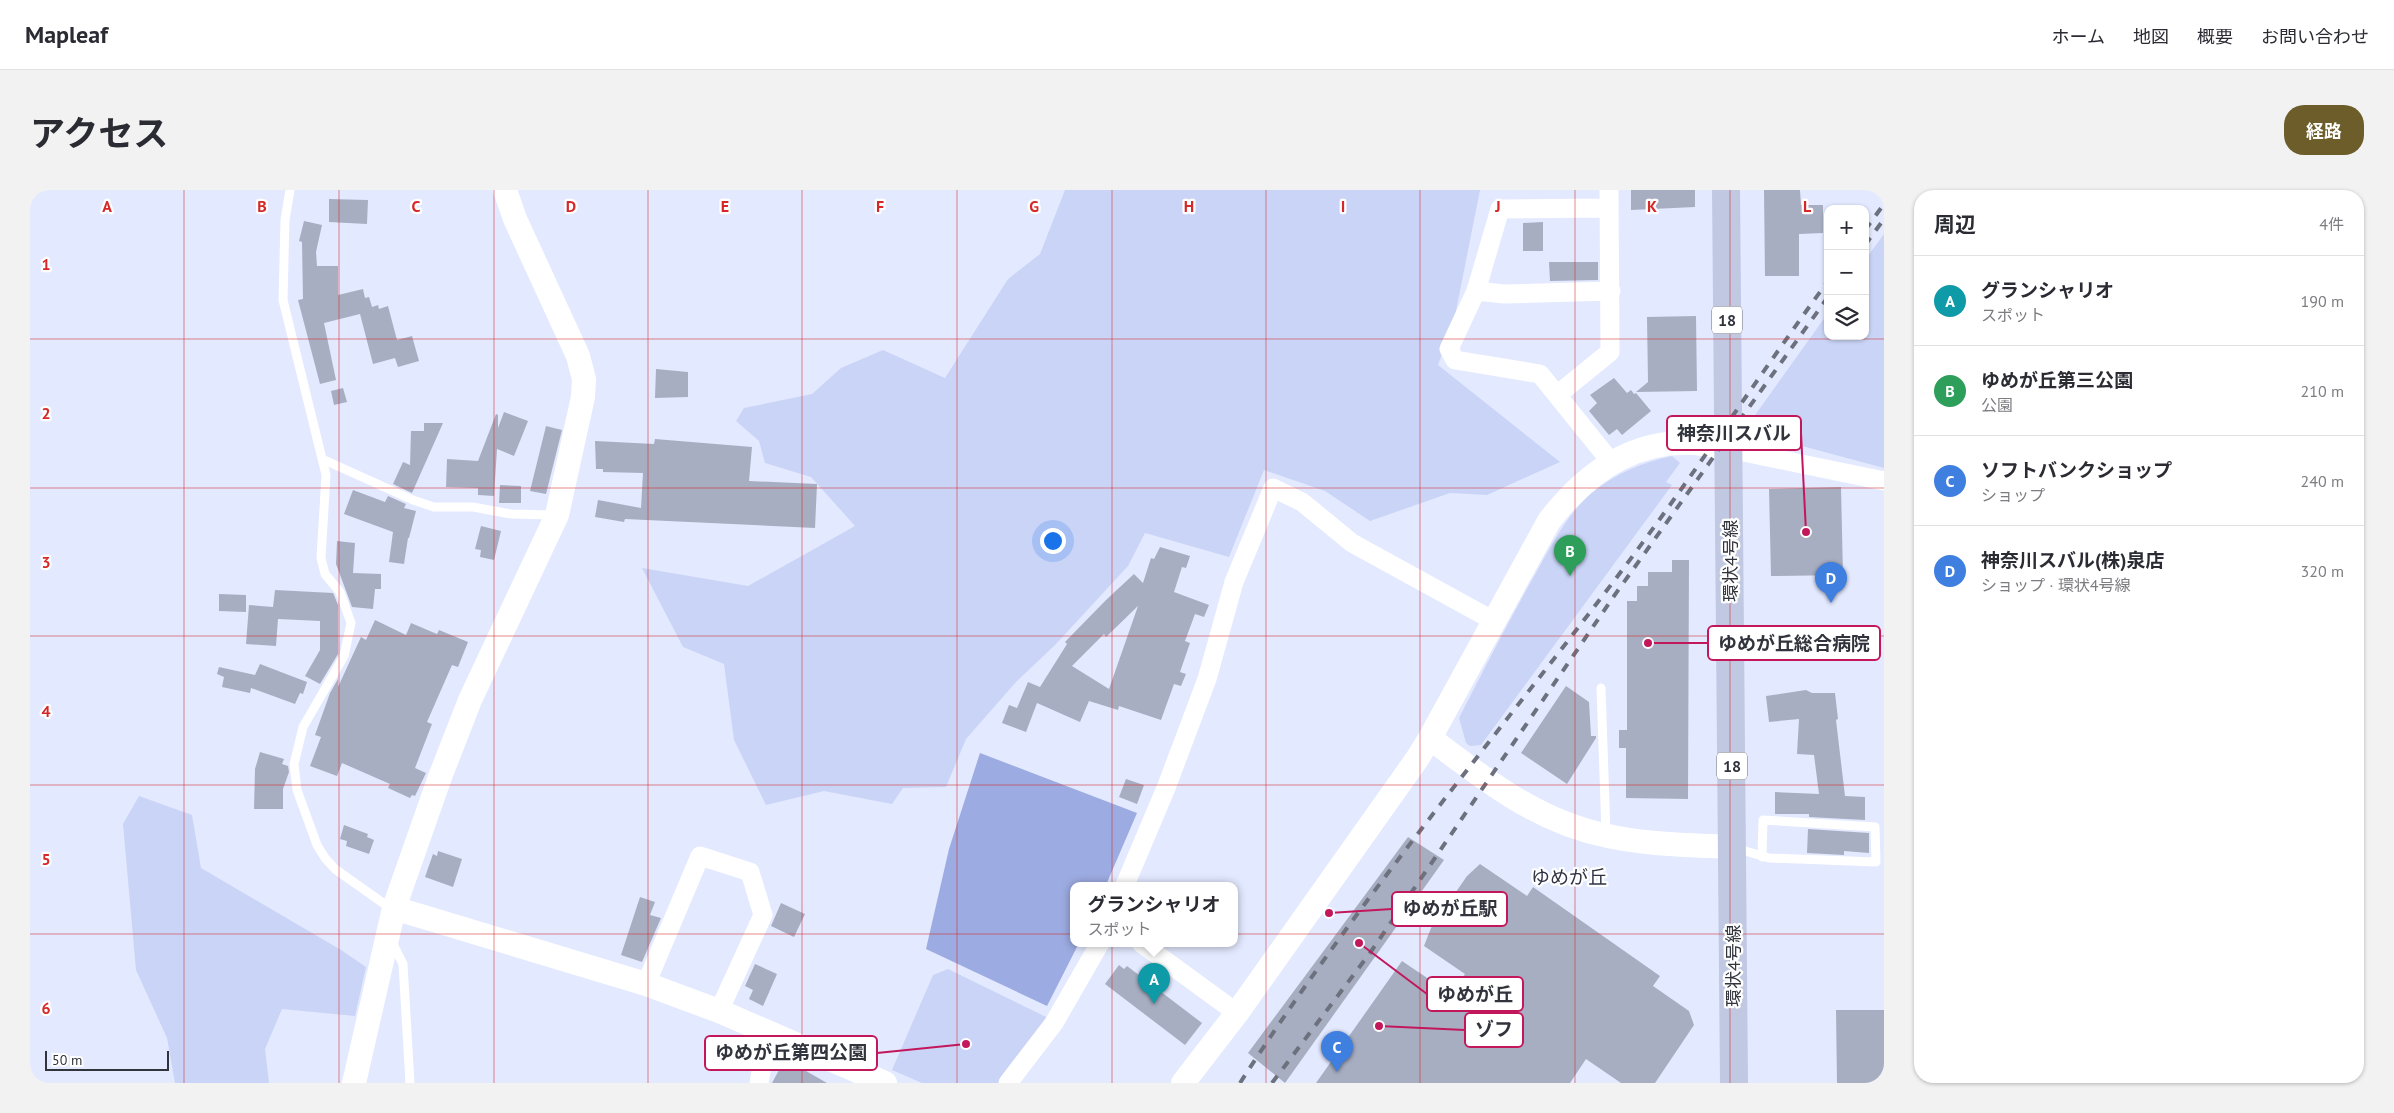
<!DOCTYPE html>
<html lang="ja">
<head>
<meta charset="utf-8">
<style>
  :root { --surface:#fff; --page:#f2f2f3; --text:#2b2b33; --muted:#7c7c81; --line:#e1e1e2; --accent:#6c5d2a }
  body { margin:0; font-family:"PT Sans","Noto Sans JP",sans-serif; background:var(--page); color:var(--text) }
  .controls { position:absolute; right:15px; top:15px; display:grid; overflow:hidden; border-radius:10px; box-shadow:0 1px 4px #0004 }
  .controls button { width:45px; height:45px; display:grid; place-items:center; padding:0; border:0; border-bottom:1px solid var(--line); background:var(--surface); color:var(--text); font:25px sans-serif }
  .scale { position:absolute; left:15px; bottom:12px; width:124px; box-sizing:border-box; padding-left:5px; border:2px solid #31343c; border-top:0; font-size:14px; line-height:18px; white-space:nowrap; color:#31343c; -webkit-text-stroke:4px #fff; paint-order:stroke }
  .you { position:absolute; left:1022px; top:350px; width:18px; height:18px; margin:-12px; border:4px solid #fff; border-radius:50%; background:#1a73e8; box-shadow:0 0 0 8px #1a73e833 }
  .badge { display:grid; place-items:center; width:32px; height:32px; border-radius:50%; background:var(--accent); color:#fff; font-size:16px; font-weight:700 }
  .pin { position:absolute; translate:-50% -41px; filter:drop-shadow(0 1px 2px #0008) }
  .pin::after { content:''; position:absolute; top:26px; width:18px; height:15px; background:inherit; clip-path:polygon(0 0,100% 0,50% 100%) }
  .popup { position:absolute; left:1040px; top:692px; width:168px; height:65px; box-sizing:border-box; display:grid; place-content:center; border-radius:10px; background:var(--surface); filter:drop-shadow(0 1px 4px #0005); font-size:16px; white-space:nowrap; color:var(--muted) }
  .popup b { font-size:19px; color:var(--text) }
  .popup::after { content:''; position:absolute; left:50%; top:100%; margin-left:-10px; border:10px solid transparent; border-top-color:var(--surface) }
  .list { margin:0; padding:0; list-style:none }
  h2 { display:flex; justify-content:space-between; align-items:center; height:65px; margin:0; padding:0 20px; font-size:21px }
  h2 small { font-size:16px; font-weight:400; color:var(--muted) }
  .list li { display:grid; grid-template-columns:32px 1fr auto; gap:15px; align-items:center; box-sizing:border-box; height:90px; padding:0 20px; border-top:1px solid var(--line) }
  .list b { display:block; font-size:19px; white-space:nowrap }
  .list p { margin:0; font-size:16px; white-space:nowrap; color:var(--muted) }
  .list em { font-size:16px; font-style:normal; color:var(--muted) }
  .icon { flex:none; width:28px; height:28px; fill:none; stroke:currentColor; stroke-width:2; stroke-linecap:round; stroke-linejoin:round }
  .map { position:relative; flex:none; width:1854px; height:893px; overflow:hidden; border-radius:20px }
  header { display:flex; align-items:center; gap:30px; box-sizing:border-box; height:70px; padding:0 25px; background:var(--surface); border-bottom:1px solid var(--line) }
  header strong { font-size:24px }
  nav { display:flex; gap:28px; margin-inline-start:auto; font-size:18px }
  .intro { display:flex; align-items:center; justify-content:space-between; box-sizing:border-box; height:120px; padding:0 30px }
  h1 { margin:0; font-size:35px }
  .button { padding:12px 22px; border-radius:20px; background:var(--accent); color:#fff; font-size:18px; font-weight:700 }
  main { display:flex; gap:30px; padding:0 30px }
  aside { flex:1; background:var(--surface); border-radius:20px; box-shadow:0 1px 4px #0004 }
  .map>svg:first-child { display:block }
  .green { fill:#cad4f7 }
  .water { fill:#9cabe1 }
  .building { fill:#a8aec2; fill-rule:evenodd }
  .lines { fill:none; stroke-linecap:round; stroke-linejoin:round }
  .service { stroke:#fff; stroke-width:9 }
  .minor { stroke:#fff; stroke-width:19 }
  .tertiary { stroke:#fff; stroke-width:24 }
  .primary { stroke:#c1c8e2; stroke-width:28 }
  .rail { stroke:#6d717d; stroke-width:4; stroke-dasharray:9 9; stroke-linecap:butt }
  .grid { fill:none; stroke:#d62828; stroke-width:1; stroke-opacity:0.55 }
  .labels { text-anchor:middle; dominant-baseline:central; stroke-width:4.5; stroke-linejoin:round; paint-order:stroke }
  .shield { fill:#fff; stroke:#6f7176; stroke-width:1 }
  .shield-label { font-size:16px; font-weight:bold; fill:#31343c }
  .street-label { font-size:18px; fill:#31343c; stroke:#fff }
  .neighbourhood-label { font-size:19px; fill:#2e3243; stroke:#fff }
  .grid-label { font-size:16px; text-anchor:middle; font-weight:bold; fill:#d62828; stroke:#fff; stroke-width:4.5; stroke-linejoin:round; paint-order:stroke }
  .leader { fill:none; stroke:#c2185b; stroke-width:2 }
  .callout-dot { fill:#c2185b; stroke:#fff; stroke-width:2 }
  .callout { fill:#fff; stroke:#c2185b; stroke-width:2 }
  .callout-label { font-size:19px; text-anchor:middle; font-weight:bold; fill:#31343c }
</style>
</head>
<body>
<header>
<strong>Mapleaf</strong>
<nav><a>ホーム</a><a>地図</a><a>概要</a><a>お問い合わせ</a></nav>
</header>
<div class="intro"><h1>アクセス</h1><a class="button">経路</a></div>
<main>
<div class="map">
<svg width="1854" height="893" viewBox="0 0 1854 893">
  <rect width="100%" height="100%" fill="#e3e9ff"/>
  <path class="green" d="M1035,0H1450L1424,131L1408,175L1530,272L1457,305L1420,303L1340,331L1295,301L1234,280L1199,367L1115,343L1098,376L1025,455L986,492L936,549L916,597L873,598L862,614L794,601L736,615L704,550L694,474L653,457L612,378L718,396L825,336L781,287L735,273L729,251L706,231L714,218L782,204L811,178L853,160L915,188L978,89L1010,64Z
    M1854,44V278L1728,244L1723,228L1798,123V146H1835V70Z
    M1642,266L1650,273L1636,292L1642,295L1451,555L1440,556L1436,553L1429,528C1454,479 1479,430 1506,383C1522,354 1537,324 1563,302C1586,283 1614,272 1642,266Z
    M109,606L162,625L171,678L311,760L336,777L325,826L252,819L235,859L239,893H145L137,848L106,780L93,634Z
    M918,779L1018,828L970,893H892L862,880L903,785Z"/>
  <path class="water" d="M950,563L1107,623L1076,695H1044V753H1049L1017,816L896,759L919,659Z"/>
  <path class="building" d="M1601,0H1665V17L1601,20Z
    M1734,0H1770L1771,15H1793V43L1769,44V86H1735Z
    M299,9L338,10L337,34L299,32Z
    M274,31L292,35L286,62L287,76H308V105L333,99L335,108L339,107L342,117L348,115L349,119L358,116L367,150L382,146L389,171L368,177L365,168L343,174L330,124L294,133L306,190L290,194L268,110L273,109L272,52L269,51Z
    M1513,32V61H1493V33Z
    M1519,72H1568V90L1520,91Z
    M1666,126L1667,201L1606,202L1618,192L1617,127Z
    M626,179L658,182V207L625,208Z
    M1584,188L1597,203L1601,200L1604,204L1606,203L1621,221L1592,245L1587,239L1579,245L1559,221L1567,213L1560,205Z
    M313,198L317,212L304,215L301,201Z
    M474,222L498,231L484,266L467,259L464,306L448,305V298L416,297L417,269L448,271L466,224L468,225V238Z
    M394,233H413L382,303L363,294L373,272L380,275L381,241H394Z
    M516,236L532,240L516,304L500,301Z
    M625,249L722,257L719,291L787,294L785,338L595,329L594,332L565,327L568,310L611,318L613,283L573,282V279H566L565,251L624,254Z
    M470,295L491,296V313H469Z
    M1811,297L1813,385L1741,386L1739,299Z
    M323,300L355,312L358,306L376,314L374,318L386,321L379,348H378L374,374L359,372L363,342L314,324Z
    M451,336L471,341L464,370L450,367L451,360L445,359Z
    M307,351L325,353L323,383L351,384V399H345L343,419L322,417L306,374Z
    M1130,357L1160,366L1156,378L1152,377L1144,402L1179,415L1174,427L1165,424L1155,451L1160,453L1150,482L1156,484L1151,496L1144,494L1131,530L1089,516L1088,520L1059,511L1050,532L1007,513L996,542L972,533L979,515L987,518L998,492L1010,497L1037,454L1035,452L1076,410L1104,384L1113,393L1121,368L1124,369ZM1108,416L1079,499L1042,476L1074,444L1076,447Z
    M1642,370H1659L1658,609L1596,608V558H1589V540H1597V411H1607V396H1618V382H1642Z
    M245,400L303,403L304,405L308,415V464L290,494L275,486L290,460V431L248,429L246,456L216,454L219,415L243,417Z
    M189,404L216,405V422L189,421Z
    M345,430L376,445L381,433L407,444L409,440L438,452L428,477L422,475L397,532L402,534L385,578L396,583L385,606L382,605L380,608L358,598L360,594L312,573L307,586L280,576L291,547L285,545L300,503L308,489V497L331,447L336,450Z
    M230,474L277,492L273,504L270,503L265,514L221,498L220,503L192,497L194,487L187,484L189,477L225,485Z
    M1536,496L1559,512L1561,546H1566V548L1537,594L1491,563Z
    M1776,500L1782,503H1805L1808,529L1806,530L1815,606L1835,607V630L1779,627V624H1745V602L1789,604L1784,565L1767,564L1769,529L1739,532L1736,506Z
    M230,562L254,569L252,574L258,576L259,582L253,599V619H224L225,579Z
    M1096,589L1114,595L1107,614L1089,607Z
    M314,635L338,644L337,647L344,650L339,664L316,656L317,651L310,649Z
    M1778,639L1839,643V663L1814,661V665L1777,663Z
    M1378,647L1414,670L1255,893L1218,863Z
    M408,661L432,669L423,697L395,687L403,664L407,666Z
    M1450,674L1497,706L1503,697L1630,786L1623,796L1659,821L1664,835L1625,893H1591L1556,869L1540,893H1286L1372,771L1421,804L1435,784L1394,756L1401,738L1437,686Z
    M610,707L625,712L620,725L631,728L612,772L591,765Z
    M751,713L775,724L764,747L741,736Z
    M725,774L747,784L733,816L719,809L723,800L715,796Z
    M1089,775L1094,779L1097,776L1172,833L1155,855L1075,794Z
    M1806,820H1854V893H1807Z
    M755,869L797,893H742Z"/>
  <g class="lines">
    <path class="service" d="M260,0L255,30L253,110L296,285L291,368L295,384L310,402L321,433L314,466L273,537L264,574L267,600L287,655L295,668L305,679L353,713L364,717
      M292,269L383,310L404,317H443L481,324L524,325
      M1571,498L1576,643
      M1705,658L1739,668L1846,672L1845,637L1733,630L1732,667
      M361,750L373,774L380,893"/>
    <path class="minor" d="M1579,18L1470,19L1446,101L1419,159L1425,170L1510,184L1581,272
      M1446,101L1474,104L1581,101
      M1527,205L1580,162L1579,0
      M1699,259L1854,291
      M1095,695L1136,598L1177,489L1204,392L1243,298L1272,312L1322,353L1464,431
      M1111,753L1207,823
      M616,794L670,666L720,682L733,725L689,821
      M729,893L738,842
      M978,893L1024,833L1070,753"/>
    <path class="tertiary" d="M1400,548C1455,590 1508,632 1578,646C1619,655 1661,655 1702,657
      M364,718L616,794L689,821L855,893
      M324,893L364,718L410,587L440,510L527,325L553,207L554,189L548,166L485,29L475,0
      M1153,893L1207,823L1387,569L1400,548L1519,331C1555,284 1603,249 1665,253C1676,254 1688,257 1699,259"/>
    <path class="primary" d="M1696,0L1704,893"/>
    <path class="rail" d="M1835,40L1854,14
      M1835,55L1854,29
      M1210,893C1320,722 1450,566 1574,404C1652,303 1722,195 1798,91
      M1242,893L1340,763L1584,406L1798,107"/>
  </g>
  <path class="grid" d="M154,0V893M309,0V893M464,0V893M618,0V893M772,0V893M927,0V893M1082,0V893M1236,0V893M1390,0V893M1545,0V893M1700,0V893M0,149H1854M0,298H1854M0,446H1854M0,595H1854M0,744H1854"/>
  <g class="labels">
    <g class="shield">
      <rect x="1682" y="116.5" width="30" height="27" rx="4"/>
      <rect x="1687" y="562.5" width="30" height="27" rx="4"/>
    </g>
    <g class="shield-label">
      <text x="1697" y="130">18</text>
      <text x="1702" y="576">18</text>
    </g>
    <g class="street-label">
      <text transform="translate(1700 371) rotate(-90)">環状4号線</text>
      <text transform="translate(1703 776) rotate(-90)">環状4号線</text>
    </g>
    <g class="neighbourhood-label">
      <text x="1539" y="687">ゆめが丘</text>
    </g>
  </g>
  <g class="grid-label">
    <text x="77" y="22">A</text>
    <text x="232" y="22">B</text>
    <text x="386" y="22">C</text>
    <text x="541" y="22">D</text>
    <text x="695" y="22">E</text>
    <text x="850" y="22">F</text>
    <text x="1004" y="22">G</text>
    <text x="1159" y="22">H</text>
    <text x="1313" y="22">I</text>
    <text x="1468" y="22">J</text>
    <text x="1622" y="22">K</text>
    <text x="1777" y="22">L</text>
    <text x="16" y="80">1</text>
    <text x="16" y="229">2</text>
    <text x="16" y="378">3</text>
    <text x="16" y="527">4</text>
    <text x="16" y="675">5</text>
    <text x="16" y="824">6</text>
  </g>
  <path class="leader" d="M1776 342L1771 243M1618 453L1678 453M1299 723L1362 719M1329 753L1397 804M1349 836L1435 840M936 854L847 863"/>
  <g class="callout-dot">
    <circle cx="1776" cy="342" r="5"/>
    <circle cx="1618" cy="453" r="5"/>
    <circle cx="1299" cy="723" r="5"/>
    <circle cx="1329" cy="753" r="5"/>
    <circle cx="1349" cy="836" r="5"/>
    <circle cx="936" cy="854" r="5"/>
  </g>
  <g class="callout">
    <rect x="1637" y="226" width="134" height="34" rx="5"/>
    <rect x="1678" y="436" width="172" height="34" rx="5"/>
    <rect x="1362" y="702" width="115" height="34" rx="5"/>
    <rect x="1397" y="787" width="96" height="34" rx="5"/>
    <rect x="1435" y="823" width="58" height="34" rx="5"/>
    <rect x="675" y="846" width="172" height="34" rx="5"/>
  </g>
  <g class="callout-label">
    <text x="1704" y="250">神奈川スバル</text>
    <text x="1764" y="460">ゆめが丘総合病院</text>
    <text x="1420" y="725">ゆめが丘駅</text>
    <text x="1445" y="811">ゆめが丘</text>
    <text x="1464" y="846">ゾフ</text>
    <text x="761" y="869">ゆめが丘第四公園</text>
  </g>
</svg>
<div class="controls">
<button>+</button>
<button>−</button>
<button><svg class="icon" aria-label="layers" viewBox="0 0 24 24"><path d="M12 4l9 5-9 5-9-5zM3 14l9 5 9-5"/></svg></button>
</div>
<div class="scale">50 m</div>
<div class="you"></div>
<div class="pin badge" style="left:1124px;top:814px;background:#0f9aa8">A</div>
<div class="popup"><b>グランシャリオ</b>スポット</div>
<div class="pin badge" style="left:1540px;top:386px;background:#2e9e5b">B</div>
<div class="pin badge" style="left:1307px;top:882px;background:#3f7fe0">C</div>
<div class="pin badge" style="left:1801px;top:413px;background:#3f7fe0">D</div>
</div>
<aside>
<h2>周辺<small>4件</small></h2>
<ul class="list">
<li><span class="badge" style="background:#0f9aa8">A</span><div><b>グランシャリオ</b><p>スポット</p></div><em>190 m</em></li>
<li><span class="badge" style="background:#2e9e5b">B</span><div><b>ゆめが丘第三公園</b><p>公園</p></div><em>210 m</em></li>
<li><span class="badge" style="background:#3f7fe0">C</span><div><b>ソフトバンクショップ</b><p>ショップ</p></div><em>240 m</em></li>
<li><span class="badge" style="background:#3f7fe0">D</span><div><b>神奈川スバル(株)泉店</b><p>ショップ · 環状4号線</p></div><em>320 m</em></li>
</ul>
</aside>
</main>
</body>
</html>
